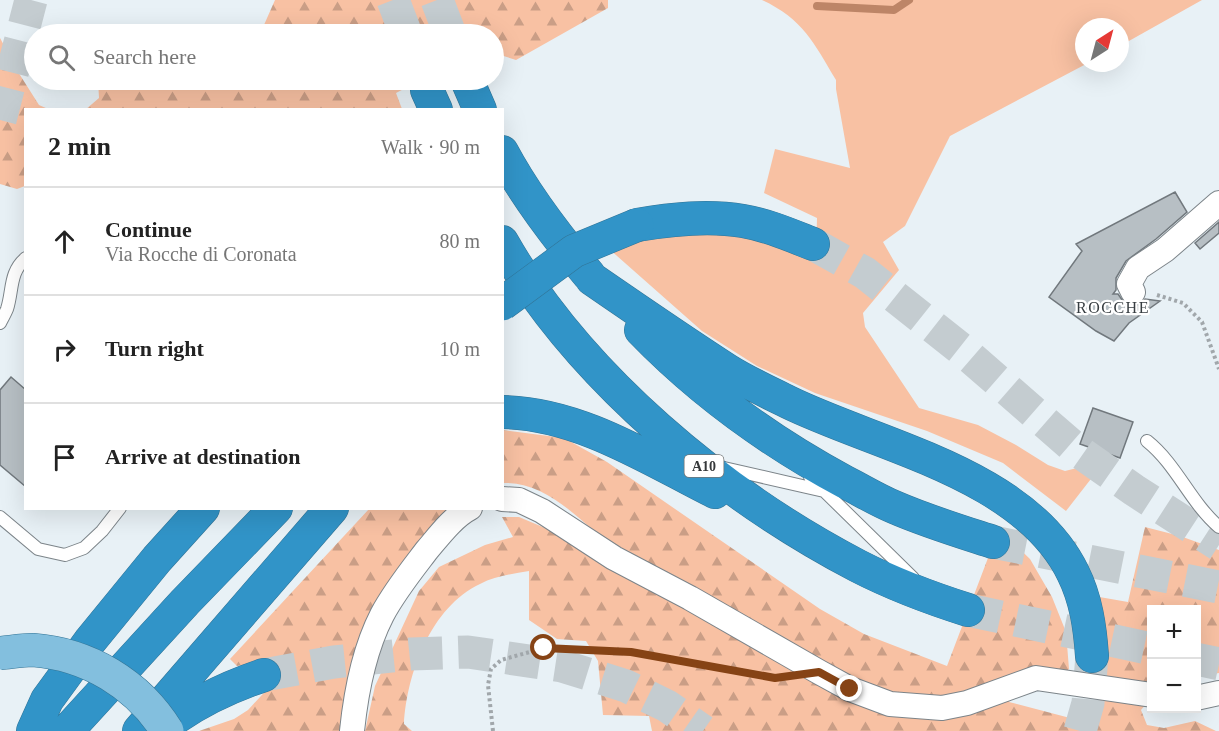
<!DOCTYPE html>
<html lang="en">
<head>
<meta charset="utf-8">
<style>
  :root { --surface:#fff; --page:#f2f2f2; --text:#222; --muted:#767676; --line:#e0e0e0 }
  body { margin:0; font-family:"Times New Roman",serif; background:var(--page); color:var(--text) }
  .controls { position:absolute; right:18px; bottom:18px; display:grid; overflow:hidden; border-radius:0px; box-shadow:0 6px 24px #0002 }
  .controls button { width:54px; height:54px; display:grid; place-items:center; padding:0; border:0; border-bottom:2px solid var(--line); background:var(--surface); color:var(--text); font:30px sans-serif }
  .compass { position:absolute; left:1075px; top:18px; width:54px; height:54px; border-radius:50%; background:var(--surface); box-shadow:0 6px 24px #0002; rotate:36deg }
  .stop { position:absolute; width:18px; height:18px; margin:-14px; border:4px solid #864315; border-radius:50%; background:#fff }
  .stop.end { background:#864315; border-color:#fff; box-shadow:0 2px 6px #0008 }
  .list { margin:0; padding:0; list-style:none }
  h2 { display:flex; justify-content:space-between; align-items:center; height:78px; margin:0; padding:0 24px; font-size:26px }
  h2 small { font-size:20px; font-weight:400; color:var(--muted) }
  .list li { display:grid; grid-template-columns:39px 1fr auto; gap:18px; align-items:center; box-sizing:border-box; height:108px; padding:0 24px; border-top:2px solid var(--line) }
  .list b { display:block; font-size:22px; white-space:nowrap }
  .list p { margin:0; font-size:20px; white-space:nowrap; color:var(--muted) }
  .list em { font-size:20px; font-style:normal; color:var(--muted) }
  .icon { flex:none; width:33px; height:33px; fill:none; stroke:currentColor; stroke-width:2; stroke-linecap:round; stroke-linejoin:round }
  .map { position:relative; flex:none; width:1219px; height:731px; overflow:hidden }
  .search { position:absolute; background:var(--surface); box-shadow:0 6px 24px #0002; left:24px; top:24px; width:480px; height:66px; display:flex; align-items:center; gap:15px; box-sizing:border-box; padding:0 21px; border-radius:33px; color:var(--muted); font-size:22px }
  .panel { position:absolute; background:var(--surface); box-shadow:0 6px 24px #0002; left:24px; top:108px; width:480px; height:402px; border-radius:0px }
  .map>svg:first-child { display:block }
  .green { fill:#f8c1a3 }
  .forest { fill:url(#forest-firs) }
  .lines { fill:none; stroke-linecap:round; stroke-linejoin:round }
  .stream { stroke:#bd8567; stroke-width:8 }
  .building { fill:#b7bfc4; stroke:#71787d; stroke-width:1.5 }
  .primary-tunnel { stroke:#c4ccd0; stroke-width:33; stroke-dasharray:33 16; stroke-linecap:butt }
  .highway-tunnel { stroke:#c4ccd0; stroke-width:33; stroke-dasharray:33 16; stroke-linecap:butt }
  .lane-casing { stroke:#7c8489; stroke-width:14 }
  .street-casing { stroke:#7c8489; stroke-width:26 }
  .highway-casing { stroke:#327496; stroke-width:34 }
  .path { stroke:#a1a7ab; stroke-width:4; stroke-dasharray:3 3; stroke-linecap:butt }
  .lane { stroke:#fff; stroke-width:12 }
  .street { stroke:#fff; stroke-width:24 }
  .highway { stroke:#3194c8; stroke-width:33 }
  .primary-bridge-casing { stroke:#327496; stroke-width:34; stroke-linecap:butt }
  .highway-bridge-casing { stroke:#327496; stroke-width:34; stroke-linecap:butt }
  .primary-bridge { stroke:#83bfde; stroke-width:33 }
  .highway-bridge { stroke:#3194c8; stroke-width:33 }
  .route { stroke:#864315; stroke-width:8 }
  .labels { text-anchor:middle; dominant-baseline:central; stroke-width:4.5; stroke-linejoin:round; paint-order:stroke }
  .shield { fill:#fff; stroke:#727475; stroke-width:1.5 }
  .shield-label { font-size:14px; font-weight:bold; fill:#35383a }
  .neighbourhood-label { font-size:16px; letter-spacing:1.5px; fill:#373d41; stroke:#fff }
</style>
</head>
<body>
<div class="map">
<svg width="1219" height="731" viewBox="0 0 1219 731">
  <defs>
    <pattern id="forest-firs" width="22" height="20" patternUnits="userSpaceOnUse" patternTransform="scale(1.5)"><rect width="22" height="20" fill="#f8c1a3"/><path d="M5 1l3.5 6h-7zM16 11l3.5 6h-7z" fill="#ca9e86"/></pattern>
  </defs>
  <rect width="100%" height="100%" fill="#e8f1f6"/>
  <path class="green" d="M762,0H1202L1120,46V27H1084V63H1088L950,136L905,226L883,242L899,270L863,313L865,327L919,408L978,425L1016,445L1048,465L1065,471L1085,466L1094,475L1066,511L1003,463L927,431L815,393L757,366L702,331L608,248C624,243 640,237 657,233C710,221 766,242 816,257L817,218L764,193L775,149L850,168L836,89V80C814,43 803,19 762,0Z"/>
  <path class="forest" d="M275,0H608V8L516,60L494,53V34H260Z
    M0,38L20,75L39,105L48,109L26,110L25,186L17,189L0,184Z
    M98,80H421L396,93L402,109L85,110L99,98Z
    M503,430L564,438L607,462L820,609L864,634L947,666L999,529L1030,559L1052,597L1066,632L1069,669L1062,675L1021,677L1009,702L1089,723C1093,715 1097,706 1099,697C1106,671 1094,622 1088,595L1128,602L1145,527L1180,536L1219,550V673L1197,677L1196,610H1152L1151,698L1141,710L1147,725L1164,728L1195,721L1216,731H652L649,716L603,715L598,661L586,641L557,639L529,620V571C512,574 495,576 480,584C431,607 407,673 404,724L412,731H365L375,686L419,591L439,567L485,545L513,537L502,517H519L557,533L609,544C579,519 545,481 503,483Z
    M369,509H453L364,632L342,714L340,731H199L234,719L248,710L273,683L260,662L237,666L230,659Z"/>
  <g class="lines">
    <path class="stream" d="M817,6L894,10L909,0"/>
  </g>
  <path class="building" d="M1175,192L1187,212L1156,239L1126,261L1116,278V290L1113,294H1118L1125,304L1132,306L1140,304L1145,299L1160,301L1129,323L1114,341L1096,331L1049,297L1082,251L1076,244Z
    M1219,222V233L1200,249L1195,243Z
    M11,377L26,390V487L0,465V390Z
    M1093,408L1133,422L1120,458L1080,444Z"/>
  <g class="lines">
    <path class="primary-tunnel" d="M0,120L31,0"/>
    <path class="highway-tunnel" d="M393,0L406,34
      M437,0L450,34
      M813,244L865,273L961,349L1078,451L1134,490L1219,545
      M993,542L1219,587
      M968,610L1152,649
      M1196,659L1219,664
      M264,675L334,662L411,654L468,652L562,666L626,686L667,706L703,731
      M1080,731L1088,703L1092,656"/>
    <defs>
      <path id="lane" d="M0,323C2,319 5,314 7,309C13,291 9,272 26,258
        M1147,441C1177,465 1190,502 1219,527
        M724,468L824,491
        M810,477L913,578
        M0,517L38,549L65,555L84,548L102,531L120,508"/>
      <path id="street" d="M1133,292L1129,284L1138,268L1165,250L1219,203
        M502,499L519,500L542,511L614,558L690,598L819,672L850,689L890,704L942,708L967,703L1036,678L1152,695
        M1196,698L1219,693
        M352,731C356,692 364,650 382,615C394,592 411,571 427,550C439,536 453,517 470,508"/>
      <path id="highway" d="M467,80L480,110
        M427,90L436,110
        M502,152C526,197 557,237 589,275
        M637,225C672,219 708,215 743,221C767,225 790,235 813,244
        M502,242C579,377 722,495 858,566C893,584 930,598 968,610
        M592,279C637,310 682,341 727,370C746,382 768,392 788,402C878,446 1025,474 1073,573C1086,599 1090,627 1092,656
        M641,330C701,392 769,441 845,482C861,490 877,500 894,507C926,521 959,531 993,542
        M502,412C579,413 649,459 715,492
        M33,731L47,700L90,641L157,559L203,508
        M67,731L185,602L276,508
        M139,731L332,508
        M158,731C190,705 225,688 264,675"/>
    </defs>
    <use href="#lane" class="lane-casing"/>
    <use href="#street" class="street-casing"/>
    <use href="#highway" class="highway-casing"/>
    <path class="path" d="M1157,295L1183,303L1202,322L1219,369
      M493,731L488,685L491,669L501,660L544,648L631,652L780,677"/>
    <use href="#lane" class="lane"/>
    <use href="#street" class="street"/>
    <use href="#highway" class="highway"/>
    <defs>
      <path id="primary-bridge" d="M0,653C11,652 22,650 33,650C88,654 138,684 167,731"/>
      <path id="highway-bridge" d="M502,304L574,251L637,225"/>
    </defs>
    <use href="#primary-bridge" class="primary-bridge-casing"/>
    <use href="#highway-bridge" class="highway-bridge-casing"/>
    <use href="#primary-bridge" class="primary-bridge"/>
    <use href="#highway-bridge" class="highway-bridge"/>
  </g>
  <g class="lines">
    <path class="route" d="M544,648L631,652L775,678L819,672L850,689"/>
  </g>
  <g class="labels">
    <rect class="shield" x="684.5" y="455" width="39" height="22" rx="4.5"/>
    <g class="shield-label">
      <text x="704" y="466">A10</text>
    </g>
    <g class="neighbourhood-label">
      <text x="1113" y="307">ROCCHE</text>
    </g>
  </g>
</svg>
<div class="controls">
<button>+</button>
<button>−</button>
</div>
<svg class="compass" viewBox="-18 -18 36 36"><path d="M0-13l5 13h-10z" fill="#e53935"/><path d="M0 13l5-13h-10z" fill="#767676"/></svg>
<div class="stop" style="left:544px;top:648px"></div>
<div class="stop end" style="left:850px;top:689px"></div>
<div class="search"><svg class="icon" aria-label="search" viewBox="0 0 24 24"><circle cx="10" cy="10" r="6"/><path d="M15 15l6 6"/></svg>Search here</div>
<section class="panel">
<h2>2 min<small>Walk · 90 m</small></h2>
<ul class="list">
<li><svg class="icon" aria-label="ahead" viewBox="0 0 24 24"><path d="M12 20V5M6 11l6-6 6 6"/></svg><div><b>Continue</b><p>Via Rocche di Coronata</p></div><em>80 m</em></li>
<li><svg class="icon" aria-label="right" viewBox="0 0 24 24"><path d="M7 20v-9h11M14 6l5 5-5 5"/></svg><div><b>Turn right</b></div><em>10 m</em></li>
<li><svg class="icon" aria-label="arrive" viewBox="0 0 24 24"><path d="M6 21V4h12l-3 4 3 4H6"/></svg><div><b>Arrive at destination</b></div></li>
</ul>
</section>
</div>
</body>
</html>
